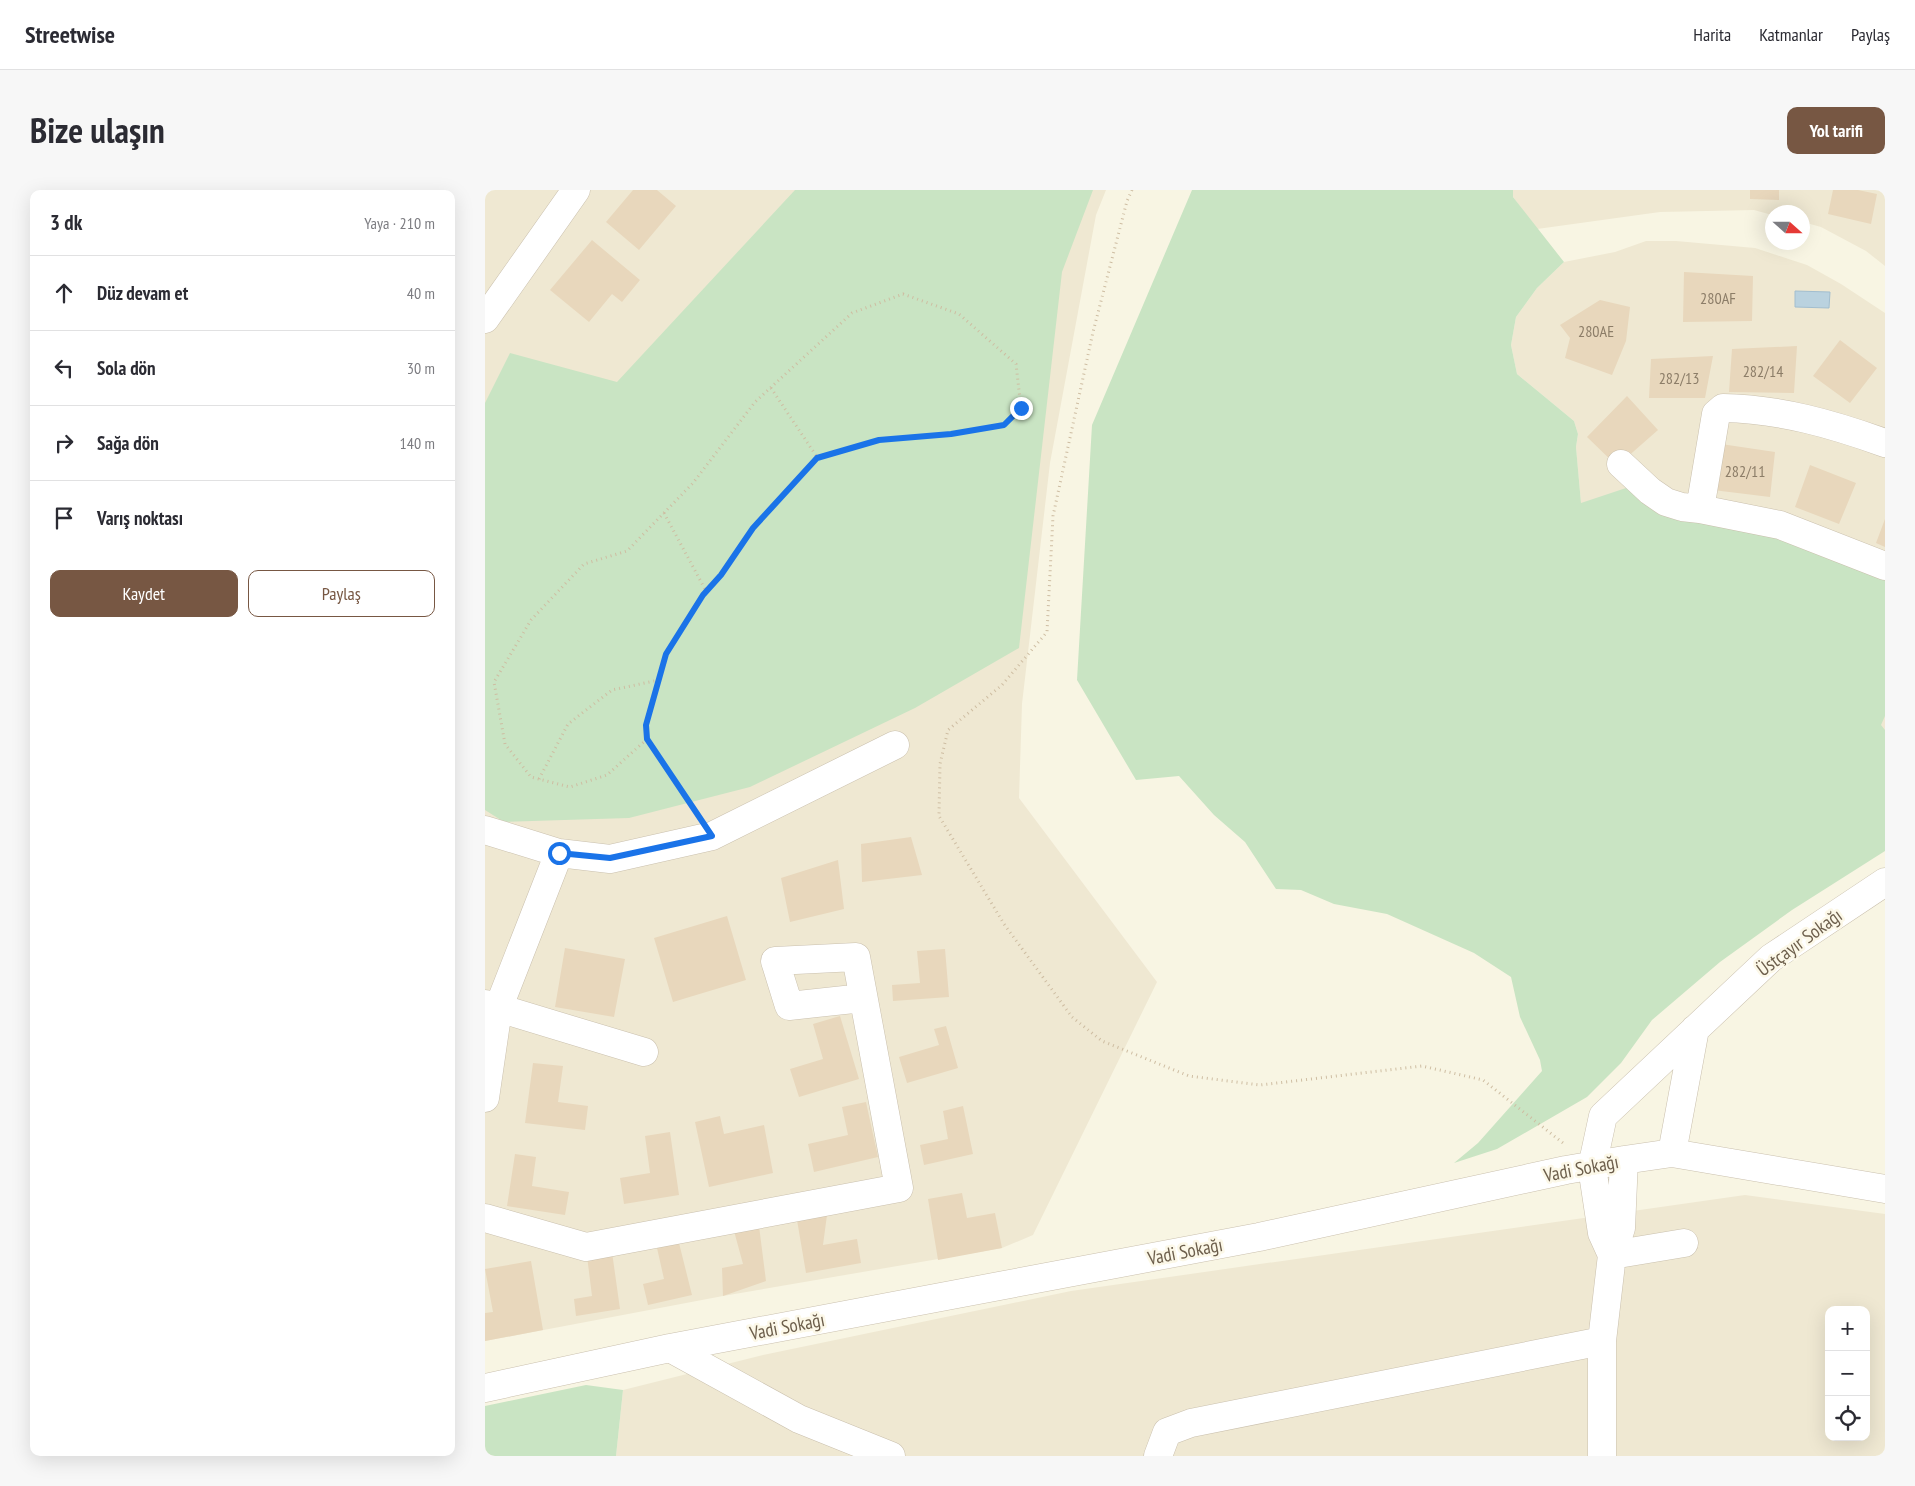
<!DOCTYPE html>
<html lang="tr">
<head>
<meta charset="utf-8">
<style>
  :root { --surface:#fff; --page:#f7f7f7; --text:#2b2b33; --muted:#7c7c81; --line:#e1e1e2; --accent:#775743 }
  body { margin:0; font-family:"PT Sans Narrow",sans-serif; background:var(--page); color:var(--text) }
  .controls { position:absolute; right:15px; bottom:15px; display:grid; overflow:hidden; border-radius:10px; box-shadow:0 5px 20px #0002 }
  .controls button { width:45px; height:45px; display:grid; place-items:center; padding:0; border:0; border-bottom:1px solid var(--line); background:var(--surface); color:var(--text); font:25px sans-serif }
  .compass { position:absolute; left:1280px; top:15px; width:45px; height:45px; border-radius:50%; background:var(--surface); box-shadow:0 5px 20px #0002; rotate:111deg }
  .stop { position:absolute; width:15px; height:15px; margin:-11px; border:4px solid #1a73e8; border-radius:50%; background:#fff }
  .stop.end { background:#1a73e8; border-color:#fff; box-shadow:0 1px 5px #0008 }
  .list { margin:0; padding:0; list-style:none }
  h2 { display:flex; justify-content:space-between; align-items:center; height:65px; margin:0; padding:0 20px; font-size:21px }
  h2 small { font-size:16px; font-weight:400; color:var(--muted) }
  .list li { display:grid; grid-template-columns:32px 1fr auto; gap:15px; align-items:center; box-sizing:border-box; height:75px; padding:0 20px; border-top:1px solid var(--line) }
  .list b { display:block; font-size:19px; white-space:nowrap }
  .list em { font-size:16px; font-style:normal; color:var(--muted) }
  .actions { display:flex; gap:10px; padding:15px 20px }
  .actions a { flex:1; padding:11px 0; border:1px solid var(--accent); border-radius:10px; text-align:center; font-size:18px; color:var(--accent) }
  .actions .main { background:var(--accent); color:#fff }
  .icon { flex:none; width:28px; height:28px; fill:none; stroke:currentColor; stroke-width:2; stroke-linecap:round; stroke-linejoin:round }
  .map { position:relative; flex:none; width:1400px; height:1266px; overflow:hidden; border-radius:10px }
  header { display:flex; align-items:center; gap:30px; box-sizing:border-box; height:70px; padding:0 25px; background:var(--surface); border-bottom:1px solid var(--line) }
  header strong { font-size:24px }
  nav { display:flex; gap:28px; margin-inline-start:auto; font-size:18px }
  .intro { display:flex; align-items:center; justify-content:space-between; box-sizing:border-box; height:120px; padding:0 30px }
  h1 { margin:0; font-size:35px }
  .button { padding:12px 22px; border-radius:10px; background:var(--accent); color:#fff; font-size:18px; font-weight:700 }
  main { display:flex; gap:30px; padding:0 30px }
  aside { flex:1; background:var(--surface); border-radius:10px; box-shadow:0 5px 20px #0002 }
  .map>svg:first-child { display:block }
  .residential { fill:#efe8d2; fill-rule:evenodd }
  .green { fill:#c9e4c3 }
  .water { fill:#bad2df; stroke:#a2becf }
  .building { fill:#e8d7bc }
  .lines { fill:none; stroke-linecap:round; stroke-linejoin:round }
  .minor-casing { stroke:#cac0ae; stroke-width:29 }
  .path { stroke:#cebda2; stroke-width:3; stroke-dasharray:1 4; stroke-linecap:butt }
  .minor { stroke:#fff; stroke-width:28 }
  .route { stroke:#1a73e8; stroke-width:6 }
  .labels { text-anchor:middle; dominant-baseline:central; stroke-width:5; stroke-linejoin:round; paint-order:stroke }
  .number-label { font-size:16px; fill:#8c7d68 }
  .street-label { font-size:19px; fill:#6d5f4c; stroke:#fcf8e8 }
</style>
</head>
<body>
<header>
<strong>Streetwise</strong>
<nav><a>Harita</a><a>Katmanlar</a><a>Paylaş</a></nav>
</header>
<div class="intro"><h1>Bize ulaşın</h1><a class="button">Yol tarifi</a></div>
<main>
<aside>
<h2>3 dk<small>Yaya · 210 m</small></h2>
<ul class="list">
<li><svg class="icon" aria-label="ahead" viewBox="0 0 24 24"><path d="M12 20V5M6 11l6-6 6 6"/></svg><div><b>Düz devam et</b></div><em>40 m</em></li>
<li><svg class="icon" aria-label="left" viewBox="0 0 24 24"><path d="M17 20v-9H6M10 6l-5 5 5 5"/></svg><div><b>Sola dön</b></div><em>30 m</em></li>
<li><svg class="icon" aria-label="right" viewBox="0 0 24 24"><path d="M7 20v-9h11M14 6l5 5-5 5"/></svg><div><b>Sağa dön</b></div><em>140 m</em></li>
<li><svg class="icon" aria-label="arrive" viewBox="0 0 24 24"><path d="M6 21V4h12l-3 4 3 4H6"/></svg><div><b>Varış noktası</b></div></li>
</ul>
<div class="actions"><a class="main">Kaydet</a><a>Paylaş</a></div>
</aside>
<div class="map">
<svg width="1400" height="1266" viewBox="0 0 1400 1266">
  <rect width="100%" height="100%" fill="#f8f5e3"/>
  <path class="residential" d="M0,0H621L611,25L565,273L537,514L534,608L672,792L548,1045L517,1058L238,1106L0,1151Z
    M1028,0H1400V76L1381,61L1336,37L1318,32V22H1288L1287,25L1269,20L1175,22L1052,39L1028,7Z
    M1161,51H1191L1270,58L1322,75L1356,94L1400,123V634L1096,313L1091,257L1093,244L1089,231L1032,184L1026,155L1031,127L1052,98L1079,72L1130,62Z
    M1260,1005L1400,1024V1266H131L138,1200L278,1165L586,1101ZM1344,1120H1381V1247H1344Z"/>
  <path class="green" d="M310,0H608L577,82L534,458L430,518L265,597L144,628L19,632L0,620V213L25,163L132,192Z
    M707,0H1028V7L1079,72L1052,98L1031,127L1026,155L1032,184L1089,231L1093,244L1091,257L1096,313L1144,297L1318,352L1400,387V526L1396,535L1400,540V661L1307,720L1235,772L1167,830L1136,873L1102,907L1012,959L969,973L993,953L1057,881L1055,870L1035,827L1026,787L989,763L902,724L849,714L816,700L791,699L760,652L729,625L694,586L651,590L592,490L607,235Z
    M101,1195L138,1200L131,1266H0V1216Z"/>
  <path class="water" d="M1310,101L1345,102L1344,118L1310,117Z"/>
  <path class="building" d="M148,0H172L191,16L154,60L121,32Z
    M1265,0H1294V10L1265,9Z
    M1348,0H1373L1392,4L1386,34L1343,24Z
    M107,50L155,90L137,112L127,104L104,132L65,100Z
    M1199,82L1268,86L1267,131L1198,132Z
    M1115,110L1145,117L1141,151L1127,185L1080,168L1085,148L1075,135Z
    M1355,150L1392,178L1365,213L1328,186Z
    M1312,156L1309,203L1244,202L1247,159Z
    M1228,166L1220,208H1164L1166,169Z
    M1142,206L1173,240L1132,276L1102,247Z
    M1236,254L1290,262L1285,307L1228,300Z
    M1325,275L1371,293L1354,334L1310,317Z
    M1400,329V357L1391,353Z
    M426,647L437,685L377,692L376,654Z
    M353,670L359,719L305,732L296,688Z
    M242,726L261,790L188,812L169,748Z
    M80,758L140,769L129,827L70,817Z
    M460,759L464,807L408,811L407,795L435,793L432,761Z
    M355,826L374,889L314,907L305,879L338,869L328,834Z
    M461,836L473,878L422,893L414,867L454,855L449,839Z
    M48,873L78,876L73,912L103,916L100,940L40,933Z
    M381,912L393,967L329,982L323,954L363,945L357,917Z
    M478,916L488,964L439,975L435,955L463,949L458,921Z
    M235,926L239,944L279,935L288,983L224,997L210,932Z
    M185,942L194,1005L139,1014L135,988L165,983L160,946Z
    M30,964L51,967L47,996L84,1002L80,1025L22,1016Z
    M477,1003L482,1028L510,1023L517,1058L453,1070L443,1009Z
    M342,1025L338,1055L372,1049L376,1073L321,1083L312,1030Z
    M274,1036L281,1091L238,1106L237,1078L258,1074L249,1041Z
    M194,1053L207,1105L163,1115L158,1094L179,1089L172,1058Z
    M127,1062L135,1119L91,1126L89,1109L107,1106L102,1066Z
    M46,1071L58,1140L0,1151V1123L8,1122L0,1079Z"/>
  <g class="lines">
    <defs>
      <path id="minor" d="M0,129L91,0
        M1136,274L1165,301L1181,312L1197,317L1215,319L1295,335L1400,376
        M1215,319L1231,224L1238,218C1295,219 1347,234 1400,253
        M0,640L74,663
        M0,814L159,862
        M0,908L13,819L74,663L125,669L227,646L410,555
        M1187,963L1210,839
        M0,1028L101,1057L414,998L371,767L290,771L304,816L378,808
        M1127,1065L1117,1043L1107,977L1118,926L1286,768L1400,692
        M1127,1065L1199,1053
        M185,1158L314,1229L406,1266
        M0,1198L185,1158L774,1047L1081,980L1139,970L1187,963L1400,999
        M673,1266L682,1242L706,1233L1117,1151
        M1117,1266V1151L1127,1065L1136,1038L1139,970"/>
    </defs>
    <use href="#minor" class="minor-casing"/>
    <path class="path" d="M647,0L642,11L608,142L568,326L562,442L517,495L463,540L455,574L454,626L519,734L587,827L617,851L704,886L775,895L937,876L998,890L1078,953
      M286,198L332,267
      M179,323L221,401
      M162,549L122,585L85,597L46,587L20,554L9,492L46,430L99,374L142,361L208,293L270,212L367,123L418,104L474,124L531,174L536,218L519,235L466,244L393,250L332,267L268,338L237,385L218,405L181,465L161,535L162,549L212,623
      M54,589L83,534L127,500L174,490"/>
    <use href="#minor" class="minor"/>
  </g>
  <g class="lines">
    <path class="route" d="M74,663L125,668L227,646L162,549L161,535L181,464L218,405L236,385L268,338L332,268L394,250L466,244L519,235L536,218"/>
  </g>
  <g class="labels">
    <g class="number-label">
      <text x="1233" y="108">280AF</text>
      <text x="1111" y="141">280AE</text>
      <text x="1278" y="181">282/14</text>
      <text x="1194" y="188">282/13</text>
      <text x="1260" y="281">282/11</text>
    </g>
    <g class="street-label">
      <text transform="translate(1314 752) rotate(-36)">Üstçayır Sokağı</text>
      <text transform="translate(1096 978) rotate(-11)">Vadi Sokağı</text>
      <text transform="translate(700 1061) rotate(-11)">Vadi Sokağı</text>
      <text transform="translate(302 1136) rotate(-11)">Vadi Sokağı</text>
    </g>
  </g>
</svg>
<div class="controls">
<button>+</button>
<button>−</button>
<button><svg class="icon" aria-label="locate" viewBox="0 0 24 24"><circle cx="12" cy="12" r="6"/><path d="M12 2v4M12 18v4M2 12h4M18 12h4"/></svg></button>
</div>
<svg class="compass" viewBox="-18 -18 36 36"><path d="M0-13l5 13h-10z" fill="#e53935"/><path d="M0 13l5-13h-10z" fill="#7c7c81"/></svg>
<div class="stop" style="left:74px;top:663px"></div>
<div class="stop end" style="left:536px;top:218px"></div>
</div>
</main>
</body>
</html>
